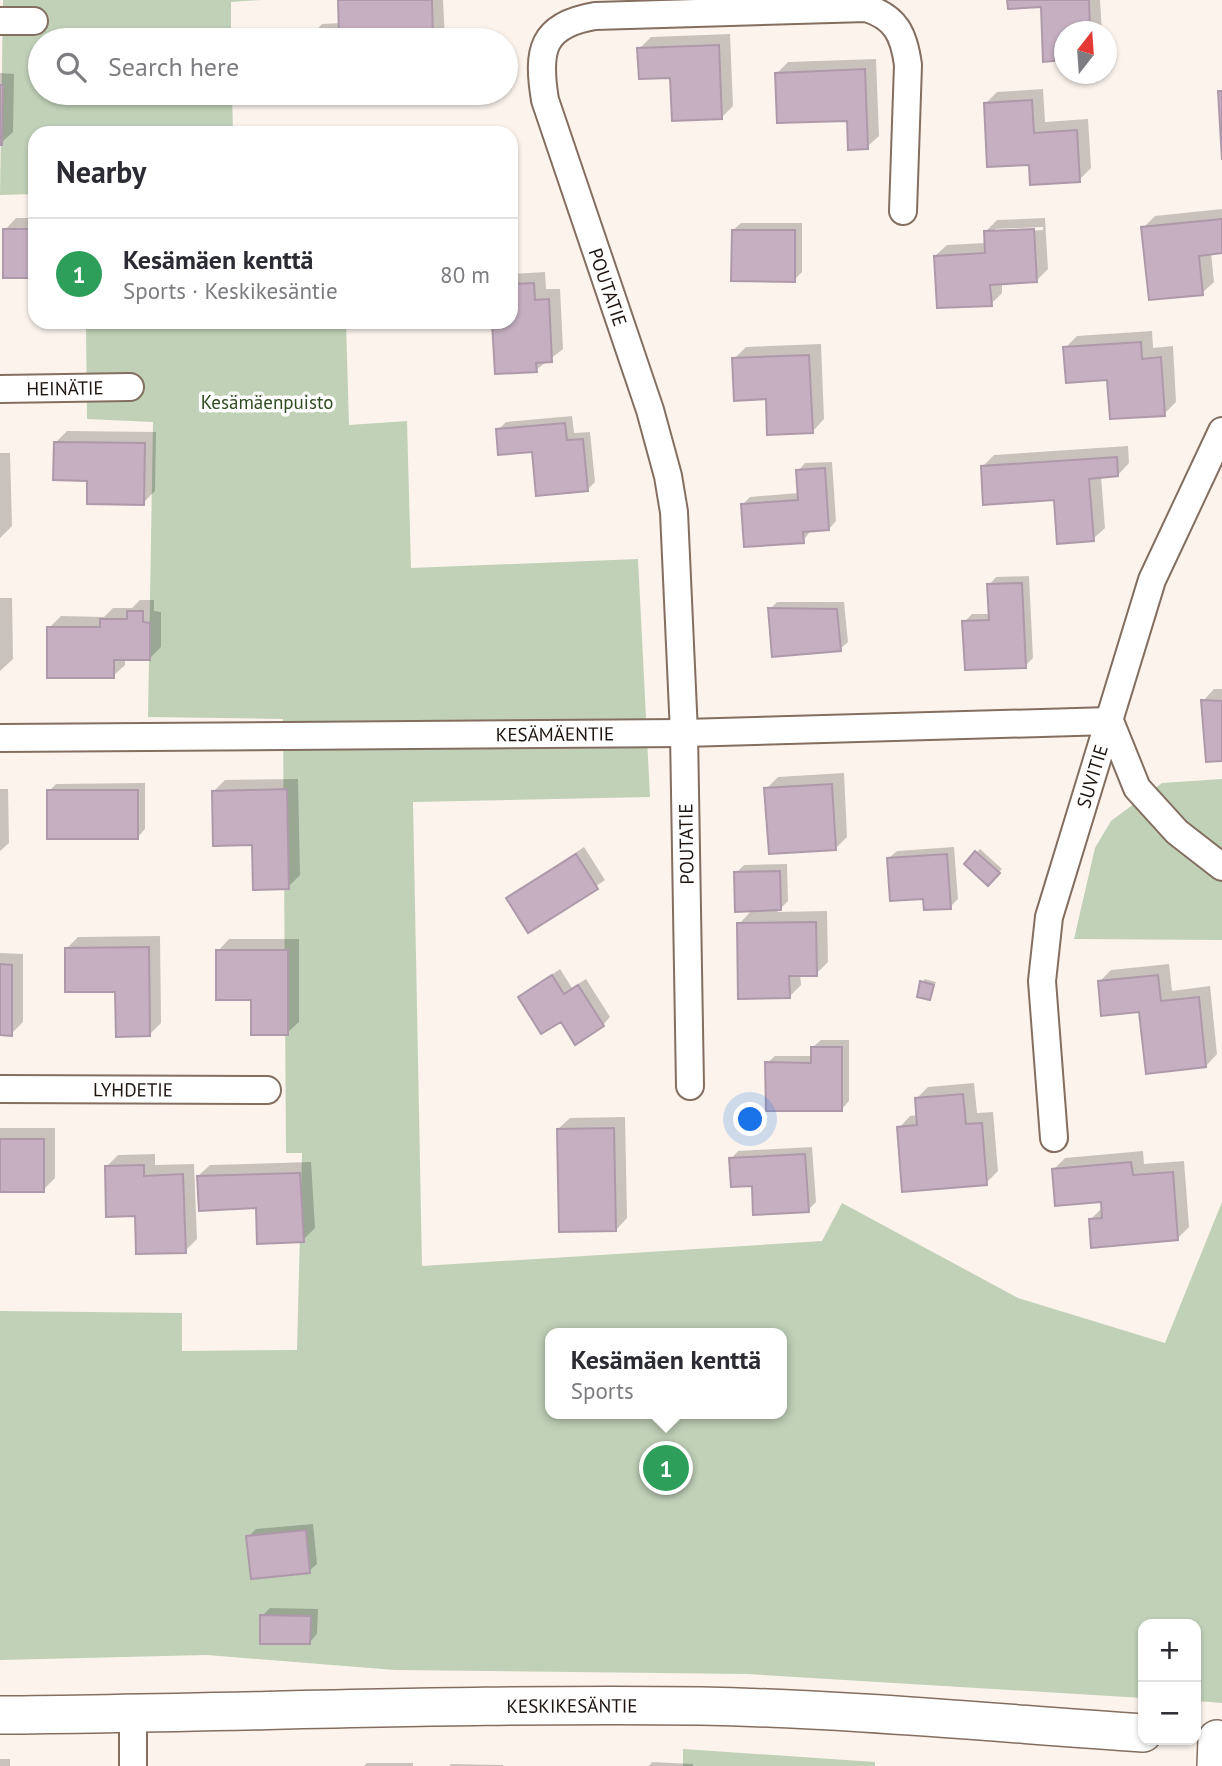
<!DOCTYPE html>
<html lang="en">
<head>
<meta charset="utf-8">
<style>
  :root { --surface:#fff; --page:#f2f2f3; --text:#2b2b33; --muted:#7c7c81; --line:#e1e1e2; --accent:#c06216 }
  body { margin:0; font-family:"PT Sans",sans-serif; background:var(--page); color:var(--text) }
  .controls { position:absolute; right:21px; bottom:21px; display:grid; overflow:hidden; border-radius:14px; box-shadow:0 2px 5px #0004 }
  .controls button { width:63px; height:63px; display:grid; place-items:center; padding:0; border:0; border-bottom:2px solid var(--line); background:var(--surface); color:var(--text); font:35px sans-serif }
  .compass { position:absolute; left:1054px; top:21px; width:63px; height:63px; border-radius:50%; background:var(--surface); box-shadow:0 2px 5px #0004; rotate:17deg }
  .you { position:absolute; left:751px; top:1120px; width:24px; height:24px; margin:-18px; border:5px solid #fff; border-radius:50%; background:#1a73e8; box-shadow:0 0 0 10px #1a73e833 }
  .badge { display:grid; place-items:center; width:46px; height:46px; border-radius:50%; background:var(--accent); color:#fff; font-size:23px; font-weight:700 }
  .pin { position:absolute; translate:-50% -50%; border:4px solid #fff; box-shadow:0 2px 7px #0006 }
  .popup { position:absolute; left:545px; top:1328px; width:242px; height:91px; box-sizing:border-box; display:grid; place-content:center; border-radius:14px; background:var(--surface); filter:drop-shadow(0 2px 5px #0005); font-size:23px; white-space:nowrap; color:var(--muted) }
  .popup b { font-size:26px; color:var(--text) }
  .popup::after { content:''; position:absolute; left:50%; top:100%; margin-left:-14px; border:14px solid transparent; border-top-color:var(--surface) }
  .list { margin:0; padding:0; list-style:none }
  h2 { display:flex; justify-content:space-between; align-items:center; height:91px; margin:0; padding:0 28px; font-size:30px }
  h2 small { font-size:23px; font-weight:400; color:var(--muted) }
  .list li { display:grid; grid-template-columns:46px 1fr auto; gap:21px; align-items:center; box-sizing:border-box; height:112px; padding:0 28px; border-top:2px solid var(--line) }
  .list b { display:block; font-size:26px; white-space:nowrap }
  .list p { margin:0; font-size:23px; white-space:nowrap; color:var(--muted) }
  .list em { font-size:23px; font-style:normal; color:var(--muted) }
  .icon { flex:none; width:38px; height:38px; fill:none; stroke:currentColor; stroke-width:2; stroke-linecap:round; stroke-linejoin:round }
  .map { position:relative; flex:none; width:1222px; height:1766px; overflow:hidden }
  .search { position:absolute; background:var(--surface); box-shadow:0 2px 5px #0004; left:28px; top:28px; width:490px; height:77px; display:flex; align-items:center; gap:18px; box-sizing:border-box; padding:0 24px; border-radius:38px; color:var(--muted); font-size:26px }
  .panel { position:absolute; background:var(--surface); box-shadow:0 2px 5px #0004; left:28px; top:126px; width:490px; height:203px; border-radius:21px }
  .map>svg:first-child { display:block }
  .green { fill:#c0d1b8; fill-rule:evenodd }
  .shadow { fill:#0003; fill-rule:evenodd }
  .building { fill:#c5afc1; stroke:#ae99aa; stroke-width:2 }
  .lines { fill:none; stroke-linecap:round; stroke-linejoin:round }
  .street-casing { stroke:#836e60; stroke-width:30 }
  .secondary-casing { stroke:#836e60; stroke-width:40 }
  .street { stroke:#fff; stroke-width:26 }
  .secondary { stroke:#fff; stroke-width:37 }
  .labels { text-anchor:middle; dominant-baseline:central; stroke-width:7; stroke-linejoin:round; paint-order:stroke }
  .street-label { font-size:19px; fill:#1e1510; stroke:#fff }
  .park-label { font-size:19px; fill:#2f4b20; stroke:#fff }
</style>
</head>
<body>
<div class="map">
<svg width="1222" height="1766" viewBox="0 0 1222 1766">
  <rect width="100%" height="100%" fill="#fcf3ec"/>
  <path class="green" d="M3,0H261L231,2V40H40V93H232L233,133H35V194L0,195Z
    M86,322H346L349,425L407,421L411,568L638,559L650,797L413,802L422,1266L822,1241L842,1203L1018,1298L1165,1343L1222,1202V1703L1196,1701V1624H1143V1698L747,1674L395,1670L207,1655L0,1660V1311L182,1313V1351L297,1350L302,1153H286L283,719L148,717L153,422L87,419ZM550,1333H782V1414H550Z
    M1222,779V940L1074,939L1095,848L1111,821L1162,783Z
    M683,1749L875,1762V1766H683Z"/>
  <path class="shadow" d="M340,0H443L445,40H401V29L388,30V35L383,40H311V36L322,24L341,23Z
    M1009,0H1100L1102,32H1064V59L1045,60L1042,5Z
    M730,34L733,106L722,117L639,49L651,37Z
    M876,59L879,136L867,147L849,119L777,73L788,62Z
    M0,73L14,74L13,132L1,143Z
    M1043,89L1045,122L1088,119L1091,168L1079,180L1030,163L985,104L997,92Z
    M508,130V133H440Z
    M511,198L513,230L511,232Z
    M1222,209V251L1211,253L1214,282L1202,293L1143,228L1155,216Z
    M16,218H35V276L5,230Z
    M1045,218L1048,269L1036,281L1002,282V293L991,304L935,256L947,245L986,243L985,232L997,220ZM1043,227V230L995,233V229Z
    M741,223H802V272L794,280L733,230Z
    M545,272L546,289H560L563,349L536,370L494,322H511V274Z
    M1152,331L1153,348L1173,346L1176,402L1164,414L1065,348L1077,336Z
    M821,344L824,419L813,431L767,398L734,359L746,347Z
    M572,416L574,433L590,432L595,482L587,490L534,450L498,430L506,422Z
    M67,431L156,432L155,491L143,503L89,479L55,443Z
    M1128,446L1129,463L1118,475L1101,476L1105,528L1093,539L1056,498L982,467L994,455Z
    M0,453H10L12,526L0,538Z
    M832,462L836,521L829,529L811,530L803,541L743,504L750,497L799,493L798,471L805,463Z
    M1029,576L1033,658L1025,666L964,622L972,614H990L989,585L996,577Z
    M0,598H12L13,659L0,671Z
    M140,600H154V611L161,612V647L149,659H125V665L113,676L49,628L61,616L104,617L113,608H132Z
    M777,602H844L848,642L840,649L770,609Z
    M1214,689H1222V759L1203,701Z
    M844,773L847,837L836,848L766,789L778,777Z
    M298,779L300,875L288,887L213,792L225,780Z
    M145,783V829L138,837L49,791L56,784Z
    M0,789H8L9,843L0,851Z
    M584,847L605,880L529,931L508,898Z
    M954,847L958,899L950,907L889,858L897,851Z
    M980,849L1002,869L988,883L966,863Z
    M787,864L788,901L777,912L827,911L828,962L816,974H800L801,985L789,997L739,924L753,909L736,873L744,865Z
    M160,936L161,1023L149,1035L117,990L66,949L78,937Z
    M229,939H299V1022L287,1033L252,999L218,951Z
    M0,953L23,954V1022L11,1034H0Z
    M1169,964L1172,991L1210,986L1217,1054L1206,1066L1140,1010L1099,982L1111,970Z
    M560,969L572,988L586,979L610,1017L603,1025L561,1020L520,997Z
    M925,979L936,982L929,998L922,982Z
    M821,1040H849V1101L842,1109L767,1063L775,1056H813V1047Z
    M974,1083L977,1113L993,1112L998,1171L986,1183L899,1128L910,1116L918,1115L917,1098L928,1087Z
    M625,1117L627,1218L616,1230L558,1129L570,1118Z
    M0,1128H55V1178L43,1190H0Z
    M812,1147L816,1202L808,1210L753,1184L731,1159L738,1151Z
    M1143,1151L1144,1164L1184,1161L1189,1227L1177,1239L1091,1219L1103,1207L1102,1200L1054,1169L1065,1158Z
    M155,1154V1165L194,1164L197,1239L185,1251L137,1214L106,1167L118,1155Z
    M311,1162L315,1228L303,1240L257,1206L198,1176L210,1165Z
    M313,1524L317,1564L309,1571L248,1537L256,1529Z
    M270,1608L318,1609L317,1634L310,1642L262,1616Z
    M0,1759H10V1766H0Z
    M652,1762L693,1764V1766H649Z
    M367,1763H413V1766H364Z
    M451,1764L503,1765V1766H449Z"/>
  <path class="building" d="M338,0H432L433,40H400L399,31L376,32L377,40H309V35L339,34Z
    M1007,0H1089L1090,32H1064V60L1043,62L1041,7L1008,9Z
    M719,45L722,119L672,121L670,78L639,79L637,48Z
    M865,69L868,149L848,150L847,121L777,123L775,73Z
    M0,85H3L2,145H0Z
    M1218,91H1222V160Z
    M1032,100L1034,133L1077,130L1080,182L1030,185L1029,165L987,167L984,103Z
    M1222,219V253L1199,256L1203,295L1149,300L1141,227Z
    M3,229H35V278H3Z
    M1034,229L1037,282L990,285L992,306L937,308L934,256L985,253L984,231Z
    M732,230H795V282L731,281Z
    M534,283L535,300L549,299L552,362L536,363L537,372L495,374L492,322H511V284Z
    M1141,342L1142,359L1161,357L1165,416L1110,419L1107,380L1066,383L1063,347Z
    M809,355L813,433L767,435L766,399L734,401L732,358Z
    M565,423L567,440L583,439L588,491L536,496L532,452L498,455L496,429Z
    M54,442L145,443L144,505L87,504V481L53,480Z
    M1117,457L1118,476L1089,479L1094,541L1057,544L1054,500L983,505L981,466Z
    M825,468L829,530L803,532L804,543L744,547L741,504L798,500L796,470Z
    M1022,583L1026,668L965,670L962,621L989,620L987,584Z
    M768,608L837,609L841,651L772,657Z
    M127,611H143V622L150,623V660H114V678H47V627H100V619H127Z
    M1201,700L1222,701V761L1206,762Z
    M832,784L836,850L769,854L764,788Z
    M287,789L289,889L253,890L252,845L213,846L212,791Z
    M47,790H138V839H47Z
    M975,851L1000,873L988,886L964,864Z
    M576,854L598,889L528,933L506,898Z
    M947,854L951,909L924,910L923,899L890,901L887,858Z
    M780,871L781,910L735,912L734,872Z
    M816,922L817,976H789L790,998L738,999L737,923Z
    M149,947L150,1036L116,1037L115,992H65V948Z
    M216,950H288V1035H251V1000H216Z
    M0,964L12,965V1036L0,1035Z
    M552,975L564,994L578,985L604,1026L575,1045L561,1022L541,1034L518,997Z
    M1158,975L1161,1001L1199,997L1206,1067L1146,1074L1139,1012L1101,1016L1098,981Z
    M920,981L934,985L930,1000L917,997Z
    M811,1047H842V1111H766L765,1062L811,1063Z
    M963,1094L966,1124L982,1123L987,1185L902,1192L897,1127L917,1125L915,1098Z
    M614,1128L616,1231L559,1232L557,1129Z
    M0,1139H44V1192H0Z
    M805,1154L809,1212L753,1215L752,1186L731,1187L729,1158Z
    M1131,1162L1133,1175L1173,1172L1178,1240L1091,1248L1089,1219L1102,1218L1101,1202L1055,1206L1052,1169Z
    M144,1165V1176L183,1174L186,1253L136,1254L135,1216L106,1217L105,1166Z
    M300,1173L304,1242L257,1244L256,1208L199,1211L197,1176Z
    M306,1530L310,1573L251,1579L246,1536Z
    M260,1615L311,1616L310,1644H260Z"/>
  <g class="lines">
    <defs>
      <g id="street">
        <path d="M0,21H34"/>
        <path id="s1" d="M0,389L130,387"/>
        <path d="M1110,721L1137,788L1177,832L1222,867"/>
        <path id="s2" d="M0,738L684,733L1110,721"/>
        <path d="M690,1086L684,733L674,512L668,476L650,410L545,100C537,51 541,25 595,16L866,8C896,17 904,35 908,65L903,211"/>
        <path id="s3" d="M0,1089L267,1090"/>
        <path id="s4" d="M1054,1138L1042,981L1049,917L1152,580L1222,431"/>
        <path d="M133,1714V1766"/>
      </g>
      <g id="secondary">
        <path id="s5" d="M0,1715C234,1713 467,1703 701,1706C849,1709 996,1723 1143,1733"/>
        <path d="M1216,1766L1217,1739"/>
      </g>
    </defs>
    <use href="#street" class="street-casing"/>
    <use href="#secondary" class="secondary-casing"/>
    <use href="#street" class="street"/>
    <use href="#secondary" class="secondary"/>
  </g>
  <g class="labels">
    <g class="street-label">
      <text transform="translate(608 287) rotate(71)">POUTATIE</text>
      <text stroke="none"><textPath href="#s1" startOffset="65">HEINÄTIE</textPath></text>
      <text stroke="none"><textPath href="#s2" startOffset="555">KESÄMÄENTIE</textPath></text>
      <text stroke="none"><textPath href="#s4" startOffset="369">SUVITIE</textPath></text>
      <text transform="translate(686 844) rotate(-91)">POUTATIE</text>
      <text stroke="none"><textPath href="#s3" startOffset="133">LYHDETIE</textPath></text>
      <text stroke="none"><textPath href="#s5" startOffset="572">KESKIKESÄNTIE</textPath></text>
    </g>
    <g class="park-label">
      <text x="267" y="402">Kesämäenpuisto</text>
    </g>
  </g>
</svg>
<div class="controls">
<button>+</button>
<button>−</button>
</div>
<svg class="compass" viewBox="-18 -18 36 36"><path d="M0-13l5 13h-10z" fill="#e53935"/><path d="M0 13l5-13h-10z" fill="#7c7c81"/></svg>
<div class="you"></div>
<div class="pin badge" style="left:666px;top:1468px;background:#2e9e5b">1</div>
<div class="popup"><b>Kesämäen kenttä</b>Sports</div>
<div class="search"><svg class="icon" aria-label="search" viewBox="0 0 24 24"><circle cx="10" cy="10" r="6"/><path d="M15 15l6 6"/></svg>Search here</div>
<section class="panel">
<h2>Nearby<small></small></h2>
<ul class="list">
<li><span class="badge" style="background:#2e9e5b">1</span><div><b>Kesämäen kenttä</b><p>Sports · Keskikesäntie</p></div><em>80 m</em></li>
</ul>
</section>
</div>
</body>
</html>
